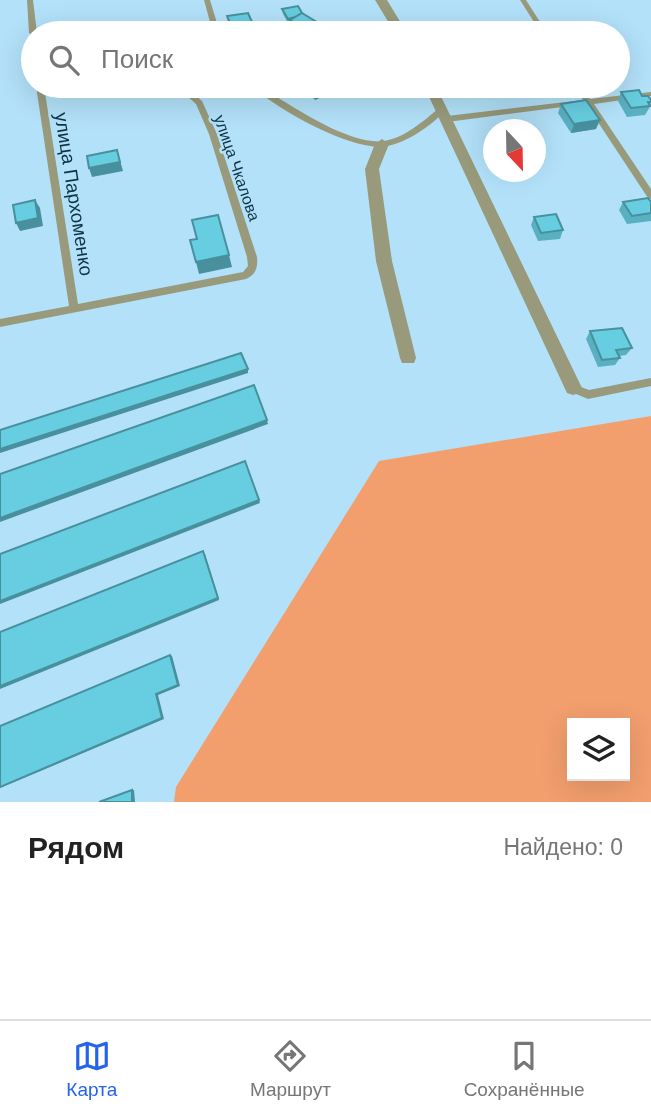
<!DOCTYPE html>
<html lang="ru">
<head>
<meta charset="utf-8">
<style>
  :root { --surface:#fff; --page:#f2f2f2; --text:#222; --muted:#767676; --line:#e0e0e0; --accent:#2563eb }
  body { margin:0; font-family:Helvetica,sans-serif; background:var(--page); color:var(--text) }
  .controls { position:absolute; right:21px; bottom:21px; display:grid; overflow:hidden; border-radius:0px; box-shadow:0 7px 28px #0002 }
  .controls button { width:63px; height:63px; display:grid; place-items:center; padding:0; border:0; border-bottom:2px solid var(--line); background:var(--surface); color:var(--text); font:35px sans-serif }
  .compass { position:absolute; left:483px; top:119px; width:63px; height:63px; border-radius:50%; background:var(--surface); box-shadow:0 7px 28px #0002; rotate:158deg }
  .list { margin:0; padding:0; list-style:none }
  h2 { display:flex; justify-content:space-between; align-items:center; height:91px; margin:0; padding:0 28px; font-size:30px }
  h2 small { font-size:23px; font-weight:400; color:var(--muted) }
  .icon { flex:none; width:38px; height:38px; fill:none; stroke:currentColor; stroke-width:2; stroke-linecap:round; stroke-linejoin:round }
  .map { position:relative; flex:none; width:651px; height:802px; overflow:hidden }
  .search { position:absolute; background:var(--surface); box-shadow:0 7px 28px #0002; left:21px; right:21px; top:21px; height:77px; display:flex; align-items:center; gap:18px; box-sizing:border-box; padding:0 24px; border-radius:38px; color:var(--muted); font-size:26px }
  .sheet { height:217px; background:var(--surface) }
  nav { display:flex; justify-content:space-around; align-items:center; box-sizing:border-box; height:98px; border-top:2px solid var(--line); background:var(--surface); font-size:19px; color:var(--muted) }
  nav a { display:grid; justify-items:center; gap:4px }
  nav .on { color:var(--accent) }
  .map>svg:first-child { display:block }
  .green { fill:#f29e6d; fill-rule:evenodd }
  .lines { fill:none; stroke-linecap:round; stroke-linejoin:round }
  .lane { fill:#989a7b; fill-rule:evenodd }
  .street { fill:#989a7b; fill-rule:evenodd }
  .wall { fill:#59b0c1 }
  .shaded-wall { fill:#48909d }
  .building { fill:#67cde0; stroke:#48909d; stroke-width:2 }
  .labels { text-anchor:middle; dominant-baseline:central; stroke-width:5; stroke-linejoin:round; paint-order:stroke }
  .far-street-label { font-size:16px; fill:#0e3242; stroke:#b2e1f9 }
  .street-label { font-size:19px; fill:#0e3242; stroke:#b2e1f9 }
</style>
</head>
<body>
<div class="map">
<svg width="651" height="802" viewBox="0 0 651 802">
  <rect width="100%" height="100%" fill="#b2e1f9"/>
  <path class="green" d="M651,416V802H174L176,787L379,461ZM572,723H625V776H572Z"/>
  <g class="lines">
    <path class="lane" d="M27,0H33L37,33H33V35L29,33Z
      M204,0H210L220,33H213Z
      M520,0H526L547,33H541Z
      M36,86H44L78,304L243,272L248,266L247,257L209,134L196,104L176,86H184L202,101L217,134L257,257C258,267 256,275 246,279L0,327V319L69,306Z
      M252,86C265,85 274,96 285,102C309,117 355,145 384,141C404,138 424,121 439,108L442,107L446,110C431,126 403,146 380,147C345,147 277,110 252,86Z
      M574,86H582L590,99L651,92V96L594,104L651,189V199L648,198L586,104L447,122L443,119L447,116L583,100Z
      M651,378V386L588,399L569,391L568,388L569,385L573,384L589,390Z"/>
    <path class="street" d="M375,0H387L407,33H395Z
      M424,86H436L582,388L579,393L573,395L567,393Z
      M382,139L389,144L379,169L392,261L416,358L414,363H402L400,358L376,261L365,169L375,144Z"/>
  </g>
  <path class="wall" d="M282,9L302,13L320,24V33H298L291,29V23H288L283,14Z
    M227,16L254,32L267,33H231L229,26Z
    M303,86H337V90L315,100L303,89Z
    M621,92L642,96L651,100V105L645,115L627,117L618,101Z
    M561,104L596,129L571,133L558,113Z
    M623,202H651V221L627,224L619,210Z
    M534,217L563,230L560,239L538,241L531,225Z
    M590,331L632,348L626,355L619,356L620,358L615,365L598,367L586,339Z"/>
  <path class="shaded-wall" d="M253,24L254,33H232V28Z
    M320,24V33H308V31Z
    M326,86H337V90L315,100L314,91Z
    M600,120L596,129L571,133L574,124Z
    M117,150L123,171L92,177L89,168Z
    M35,200L40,208L43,226L20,231L16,223Z
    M229,255L232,267L199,274L196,262Z
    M248,369V373L0,453V449Z
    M267,420L268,424L0,522V518Z
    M259,500L260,503L0,604V601Z
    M205,554L219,600L0,689V686Z
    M170,655L172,656L180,686L158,695L164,719L0,788V787L156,694Z
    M132,790H134L135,802H132Z"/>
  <path class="building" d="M298,6L302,13L295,17L288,19L282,9Z
    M248,13L253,24L232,28L227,16Z
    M302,13L320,24L308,31L290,20Z
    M264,29L267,33H248Z
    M309,86H326L314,91Z
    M639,90L642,96H648L651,100V102H648L650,106L631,108L621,92Z
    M586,100L600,120L574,124L561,104Z
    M117,150L120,162L89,168L87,156Z
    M648,198L651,202V213L632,216L623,202Z
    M35,200L38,218L16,223L13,205Z
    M556,214L563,230L541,233L534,217Z
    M218,215L229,255L196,262L190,240L197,239L192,220Z
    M622,328L632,348L616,350L620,358L602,360L590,331Z
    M241,353L248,369L0,449V430Z
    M254,385L267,420L0,518V474Z
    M245,461L259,500L0,601V554Z
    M203,551L218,598L0,686V632Z
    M170,655L178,685L156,694L162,718L0,787V726Z
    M132,790V802H99Z"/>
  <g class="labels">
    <g class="far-street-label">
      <text transform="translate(237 168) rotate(71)">улица Чкалова</text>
    </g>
    <g class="street-label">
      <text transform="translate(74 194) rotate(81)">улица Пархоменко</text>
    </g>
  </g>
</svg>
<div class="controls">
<button><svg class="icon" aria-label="layers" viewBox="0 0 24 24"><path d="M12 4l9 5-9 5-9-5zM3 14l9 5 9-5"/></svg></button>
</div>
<svg class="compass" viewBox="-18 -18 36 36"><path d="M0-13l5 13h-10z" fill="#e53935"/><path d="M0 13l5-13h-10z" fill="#767676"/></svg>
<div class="search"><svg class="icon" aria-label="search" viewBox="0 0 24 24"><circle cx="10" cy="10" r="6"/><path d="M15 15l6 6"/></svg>Поиск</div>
</div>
<section class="sheet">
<h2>Рядом<small>Найдено: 0</small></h2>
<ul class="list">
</ul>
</section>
<nav>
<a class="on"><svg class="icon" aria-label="map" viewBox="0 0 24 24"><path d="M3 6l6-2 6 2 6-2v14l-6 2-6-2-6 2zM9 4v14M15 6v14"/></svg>Карта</a>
<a><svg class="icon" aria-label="directions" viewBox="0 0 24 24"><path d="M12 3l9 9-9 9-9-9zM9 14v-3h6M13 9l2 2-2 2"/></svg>Маршрут</a>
<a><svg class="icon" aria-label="saved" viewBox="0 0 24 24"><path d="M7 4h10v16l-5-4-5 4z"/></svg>Сохранённые</a>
</nav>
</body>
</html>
